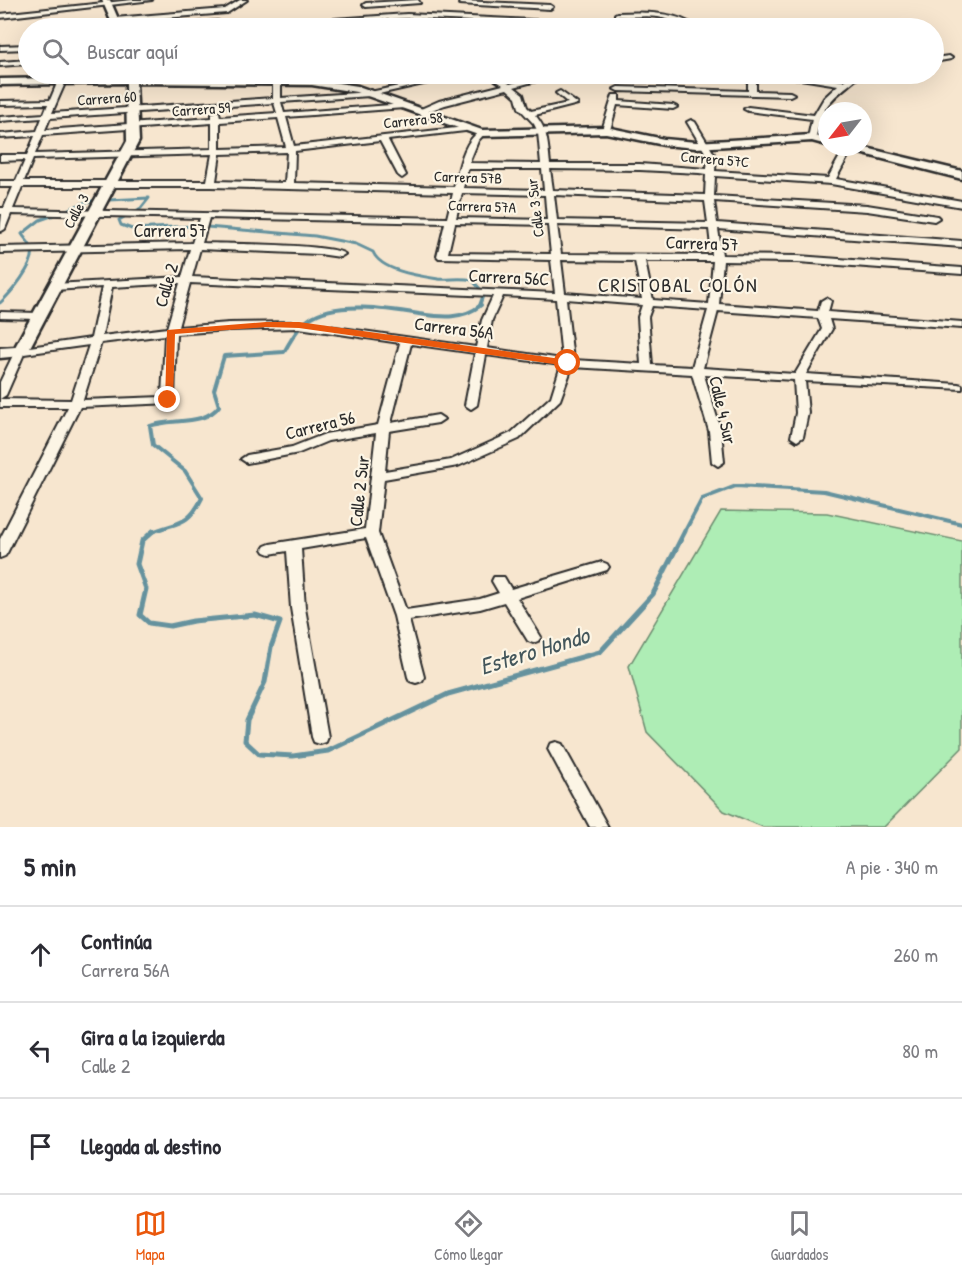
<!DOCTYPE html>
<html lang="es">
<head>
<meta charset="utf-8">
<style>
  :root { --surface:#fff; --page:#f7f7f7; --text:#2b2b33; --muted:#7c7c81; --line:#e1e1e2; --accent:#ea580c }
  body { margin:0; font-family:"Patrick Hand",sans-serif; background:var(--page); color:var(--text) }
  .compass { position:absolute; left:818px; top:102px; width:54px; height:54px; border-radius:50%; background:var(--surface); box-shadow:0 6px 24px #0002; rotate:239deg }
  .stop { position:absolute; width:18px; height:18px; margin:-14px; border:4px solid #ea580c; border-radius:50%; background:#fff }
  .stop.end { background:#ea580c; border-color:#fff; box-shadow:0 2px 6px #0008 }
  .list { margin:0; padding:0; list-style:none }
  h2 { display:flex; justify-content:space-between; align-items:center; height:78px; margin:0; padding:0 24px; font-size:26px }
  h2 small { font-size:20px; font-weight:400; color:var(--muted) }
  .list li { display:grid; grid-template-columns:39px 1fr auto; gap:18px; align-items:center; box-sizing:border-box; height:96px; padding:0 24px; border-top:2px solid var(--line) }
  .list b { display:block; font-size:22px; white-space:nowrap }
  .list p { margin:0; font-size:20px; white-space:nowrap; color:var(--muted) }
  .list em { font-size:20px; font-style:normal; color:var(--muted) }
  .icon { flex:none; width:33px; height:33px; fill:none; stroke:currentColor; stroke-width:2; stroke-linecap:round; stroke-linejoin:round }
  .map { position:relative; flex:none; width:962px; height:827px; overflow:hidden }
  .search { position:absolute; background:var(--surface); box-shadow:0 6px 24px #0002; left:18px; right:18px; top:18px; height:66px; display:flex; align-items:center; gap:15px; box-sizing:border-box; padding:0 21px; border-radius:33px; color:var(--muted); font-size:22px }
  .sheet { height:366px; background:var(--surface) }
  nav { display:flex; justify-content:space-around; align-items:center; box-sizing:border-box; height:84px; border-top:2px solid var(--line); background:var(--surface); font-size:16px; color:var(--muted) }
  nav a { display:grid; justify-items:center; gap:3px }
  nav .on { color:var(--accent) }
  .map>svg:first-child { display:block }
  .green { fill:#aeedb5; stroke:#6c8c70; stroke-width:1.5 }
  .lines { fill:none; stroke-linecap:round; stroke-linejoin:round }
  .stream-far2 { stroke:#65929e; stroke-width:3 }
  .stream-far1 { stroke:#65929e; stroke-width:4 }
  .stream { stroke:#65929e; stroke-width:5 }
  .street-casing { stroke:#2b2b2b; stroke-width:4 }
  .secondary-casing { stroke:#2b2b2b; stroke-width:5 }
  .street { fill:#fcf5e5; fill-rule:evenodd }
  .secondary { fill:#fcf5e5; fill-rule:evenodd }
  .route { fill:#ea580c }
  .labels { text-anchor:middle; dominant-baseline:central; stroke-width:4.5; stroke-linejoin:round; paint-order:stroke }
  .far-street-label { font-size:15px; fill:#2b2b2b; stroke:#fcf5e5 }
  .street-label { font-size:18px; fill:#2b2b2b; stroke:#fcf5e5 }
  .neighbourhood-label { font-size:20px; letter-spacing:1.5px; fill:#2b2b2b; stroke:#fcf5e5 }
  .near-water-label { font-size:24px; font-style:italic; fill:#43565b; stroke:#fcf5e5 }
</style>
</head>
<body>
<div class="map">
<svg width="962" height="827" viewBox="0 0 962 827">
  <rect width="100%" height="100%" fill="#f7e6cf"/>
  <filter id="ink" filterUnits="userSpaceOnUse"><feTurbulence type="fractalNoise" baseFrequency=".0167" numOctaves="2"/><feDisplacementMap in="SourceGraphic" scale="12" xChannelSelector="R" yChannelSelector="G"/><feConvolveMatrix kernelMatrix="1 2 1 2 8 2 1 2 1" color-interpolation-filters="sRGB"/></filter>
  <g filter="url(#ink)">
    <path class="green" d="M721,511L827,513L962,541V748L884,827H763L724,811L647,732L629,666Z"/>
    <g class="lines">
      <path class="stream-far2" d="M64,211L89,201L149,198L141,208L119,220L121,225L132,229L195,226L315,236L356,244L373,252C381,271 419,276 438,279C450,280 461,277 472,280L484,293L479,307
        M0,303C10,294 36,264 32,250C31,244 25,239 22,234L40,220L57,214"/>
      <path class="stream-far1" d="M150,533C177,521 187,528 202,498L185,471L153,445L150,426C171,418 205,426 219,406L214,390L224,356L284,352C291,340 298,327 309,319C335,300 389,309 419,314C442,317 462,320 481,305
        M684,533L702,499L736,486L824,491L962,524"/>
      <path class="stream" d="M153,531L142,541L137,564L146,589L140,615L149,623L170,626L193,621L255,615L280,622L271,647L265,682L247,720L245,741L259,754L293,756L328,751L448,694L600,652L653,594L685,531"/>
      <defs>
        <path id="street" d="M132,0H152L0,18V14Z
          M240,0H247L227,13L114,22L111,20L114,18L225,9Z
          M418,0L420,3L366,7L363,5L366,3Z
          M461,1L550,5L553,7L550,9L459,4Z
          M617,13C644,12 676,11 698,28C686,29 671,19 658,17C643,15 629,18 615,16V14Z
          M407,14L572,22L575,24L572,26L407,18L253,28H227L217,25L180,28H162L165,26L217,21L232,26Z
          M28,45V49L0,50V46Z
          M949,56L952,58L951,59L934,62V58Z
          M28,60V64L0,66V62Z
          M456,74H468L370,96L281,102L284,113L404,104L408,106L404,108L286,117L294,146L465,127L469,129L465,131L388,140L406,175L402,178L398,175L380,141L295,151L294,183L454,187C459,169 463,140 481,131L485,133L478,141L469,163L541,164L538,132L534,124L519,108L516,97L507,89L445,105L421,114L414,112L439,101L503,85L486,74H494L510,84L540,76L662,78L663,80L659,82L540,80L514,87L523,94L527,107L531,111L568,103L556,93L560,91L578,104L535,115C548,129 548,146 550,164H640L707,169L708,157L687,122L691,120L695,122L716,157L715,171L828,178L845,147H853L836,179L962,201V207L831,184L715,176L714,196L867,205L937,216L939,218L934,221L867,211L714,201L717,223L962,241V247L718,229L722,255L798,256L962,268V274L798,262L723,261L719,304L818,311L821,301L826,298L831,301L828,312L962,322V328L829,319L832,329L806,374L958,384L962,385V389L805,381L808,413L803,437L797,441L791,437L796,413L794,380L704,375L721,431L724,462L718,466L712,462L709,431L692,374L572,367L560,400L519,439L458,466L384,479L378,533L406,610L480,599L499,593L492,581L494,577H504L511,589L602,562L607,564L609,567L607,570L517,598L541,637L538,641L533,643L528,641L504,602L480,609L409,620L424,677L422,681L416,683L410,681L408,677L394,616L366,538L301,549L305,608L328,737L326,742L320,744L314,742L312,737L291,608L287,551L270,554L265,552L263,549L265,546L270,544L365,529L376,433L328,441L299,453L247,463L241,459L247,455L292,447L325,434L378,425L400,343L299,328L229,330L176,334L174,400L172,403L80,407L7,553L5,556L0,558V539L68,407H0V399L71,400L89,345L24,354L6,395L0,399V382L16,349L91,338L102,287L54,290L49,287L54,284L182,277L190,249L0,253V247L192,243L200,218L11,214L5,229L0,232L2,214H0V208H4L13,187H0V181H16L25,160L0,161V155H27L35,136L0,138V134L37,131L42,118L0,121V117L44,114L48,104L0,105V101L50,100L58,81L62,79L66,81L52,113L273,98V82L277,80L281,82V98L370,92ZM274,103L277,113L220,117L219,112H216L212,114V118L45,130L50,118ZM278,118L286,147L220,149V122ZM212,123V149L35,154L43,135ZM287,152L285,183L216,181L220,154ZM212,154L207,181H24L33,159ZM468,169H542L544,190L463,188ZM550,169L640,170L699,173L706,174L705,195L553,190ZM22,187H211L453,193L447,218L13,209ZM462,193L545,195L547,220L456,218ZM554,195L705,201L708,223L557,220ZM209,218L445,223L437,256L439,258L551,260L555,293L192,277L200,249L319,254L340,257L345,254C332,244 225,244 202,243ZM455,223L548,225L551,254L448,253ZM557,225L709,229L712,255L561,254ZM561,260L635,261L642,299L565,293ZM645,261H713L709,304L653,300ZM180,283L167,328L102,336L112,287ZM190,283L493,296L482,320L476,347L299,322L229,323L178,327ZM503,296L556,299L562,359L487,348L492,320ZM566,299L642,305L638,317L641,364L573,360ZM652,306L708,310L692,367L652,365L648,317ZM718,311L818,318L822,329L795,374L703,368ZM165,335L162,397L83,400L101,343ZM411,344L475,353L465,405L471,409L477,405L486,355L561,365L551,397L511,433L451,460L385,471L389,431L438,423L444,419L438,415L391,423Z
          M752,74H760L756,83V91L790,92L794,94L790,96L618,91L614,89L618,87L748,91V83Z
          M778,74H793L843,81L854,74H862C836,97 822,100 816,138L812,140L808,138L812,119L748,111L744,109L748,107L814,115L824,98L838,85L782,76Z
          M613,95H619V101L673,105L677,107L673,109L617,105L610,130L606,132L602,130Z
          M0,312L38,313L43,316L38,319L0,318Z
          M556,742L562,744L608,827H590L548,749L550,744Z"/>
        <path id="secondary" d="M102,0H110L122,28H114Z
          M177,76L312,79L358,86L482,130L606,127L664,139L696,142L812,135L827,139V145L812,141L696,148L664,145L606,133L481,136L356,92L312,85L136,83L139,141L28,351L20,356L0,358V348L15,347L127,141L126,83L0,85V79Z
          M842,147H862L962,171V179L844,149Z"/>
      </defs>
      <use href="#street" class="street-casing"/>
      <use href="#secondary" class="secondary-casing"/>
      <use href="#street" class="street"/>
      <use href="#secondary" class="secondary"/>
    </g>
  </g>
  <path class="route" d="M266,322H299L568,360L573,363L568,366L299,328L266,327L175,334L173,400L165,402L167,330Z"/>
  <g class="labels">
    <g class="far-street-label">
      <text transform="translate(107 98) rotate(-4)">Carrera 60</text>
      <text transform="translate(201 109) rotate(-4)">Carrera 59</text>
      <text transform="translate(413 120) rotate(-6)">Carrera 58</text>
      <text transform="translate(715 159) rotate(5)">Carrera 57C</text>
      <text transform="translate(468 177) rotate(2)">Carrera 57B</text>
      <text transform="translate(482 206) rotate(2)">Carrera 57A</text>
      <text transform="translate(535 208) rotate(-97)">Calle 3 Sur</text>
      <text transform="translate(76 211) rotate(-62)">Calle 3</text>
    </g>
    <g class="street-label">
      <text x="170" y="230">Carrera 57</text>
      <text transform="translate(702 243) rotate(2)">Carrera 57</text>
      <text transform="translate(509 277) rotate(3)">Carrera 56C</text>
      <text transform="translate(166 285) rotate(-74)">Calle 2</text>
      <text transform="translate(454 328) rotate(7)">Carrera 56A</text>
      <text transform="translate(723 410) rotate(77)">Calle 4 Sur</text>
      <text transform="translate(320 425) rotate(-14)">Carrera 56</text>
      <text transform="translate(359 491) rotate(-84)">Calle 2 Sur</text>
    </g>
    <g class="neighbourhood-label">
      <text x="678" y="284">CRISTOBAL COLÓN</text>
    </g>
    <g class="near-water-label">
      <text transform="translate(534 650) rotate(-17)">Estero Hondo</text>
    </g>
  </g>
</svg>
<svg class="compass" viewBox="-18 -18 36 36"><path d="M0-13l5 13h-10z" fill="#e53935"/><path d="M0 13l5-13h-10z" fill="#7c7c81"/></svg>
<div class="stop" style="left:568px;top:363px"></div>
<div class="stop end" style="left:168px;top:400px"></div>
<div class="search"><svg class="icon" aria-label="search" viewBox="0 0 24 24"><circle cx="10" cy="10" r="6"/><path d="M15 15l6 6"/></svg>Buscar aquí</div>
</div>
<section class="sheet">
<h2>5 min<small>A pie · 340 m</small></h2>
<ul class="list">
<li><svg class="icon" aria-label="ahead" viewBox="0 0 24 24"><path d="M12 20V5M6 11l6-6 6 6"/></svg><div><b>Continúa</b><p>Carrera 56A</p></div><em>260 m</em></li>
<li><svg class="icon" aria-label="left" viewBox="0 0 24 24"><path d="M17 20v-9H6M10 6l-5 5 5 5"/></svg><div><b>Gira a la izquierda</b><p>Calle 2</p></div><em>80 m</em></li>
<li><svg class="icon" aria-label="arrive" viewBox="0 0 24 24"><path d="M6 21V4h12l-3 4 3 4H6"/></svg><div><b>Llegada al destino</b></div></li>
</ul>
</section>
<nav>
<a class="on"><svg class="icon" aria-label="map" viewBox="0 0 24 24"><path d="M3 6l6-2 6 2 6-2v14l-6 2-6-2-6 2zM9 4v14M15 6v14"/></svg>Mapa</a>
<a><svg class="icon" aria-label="directions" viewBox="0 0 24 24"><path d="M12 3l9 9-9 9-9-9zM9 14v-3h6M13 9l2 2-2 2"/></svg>Cómo llegar</a>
<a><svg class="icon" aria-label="saved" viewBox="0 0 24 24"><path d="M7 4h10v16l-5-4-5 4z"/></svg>Guardados</a>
</nav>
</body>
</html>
